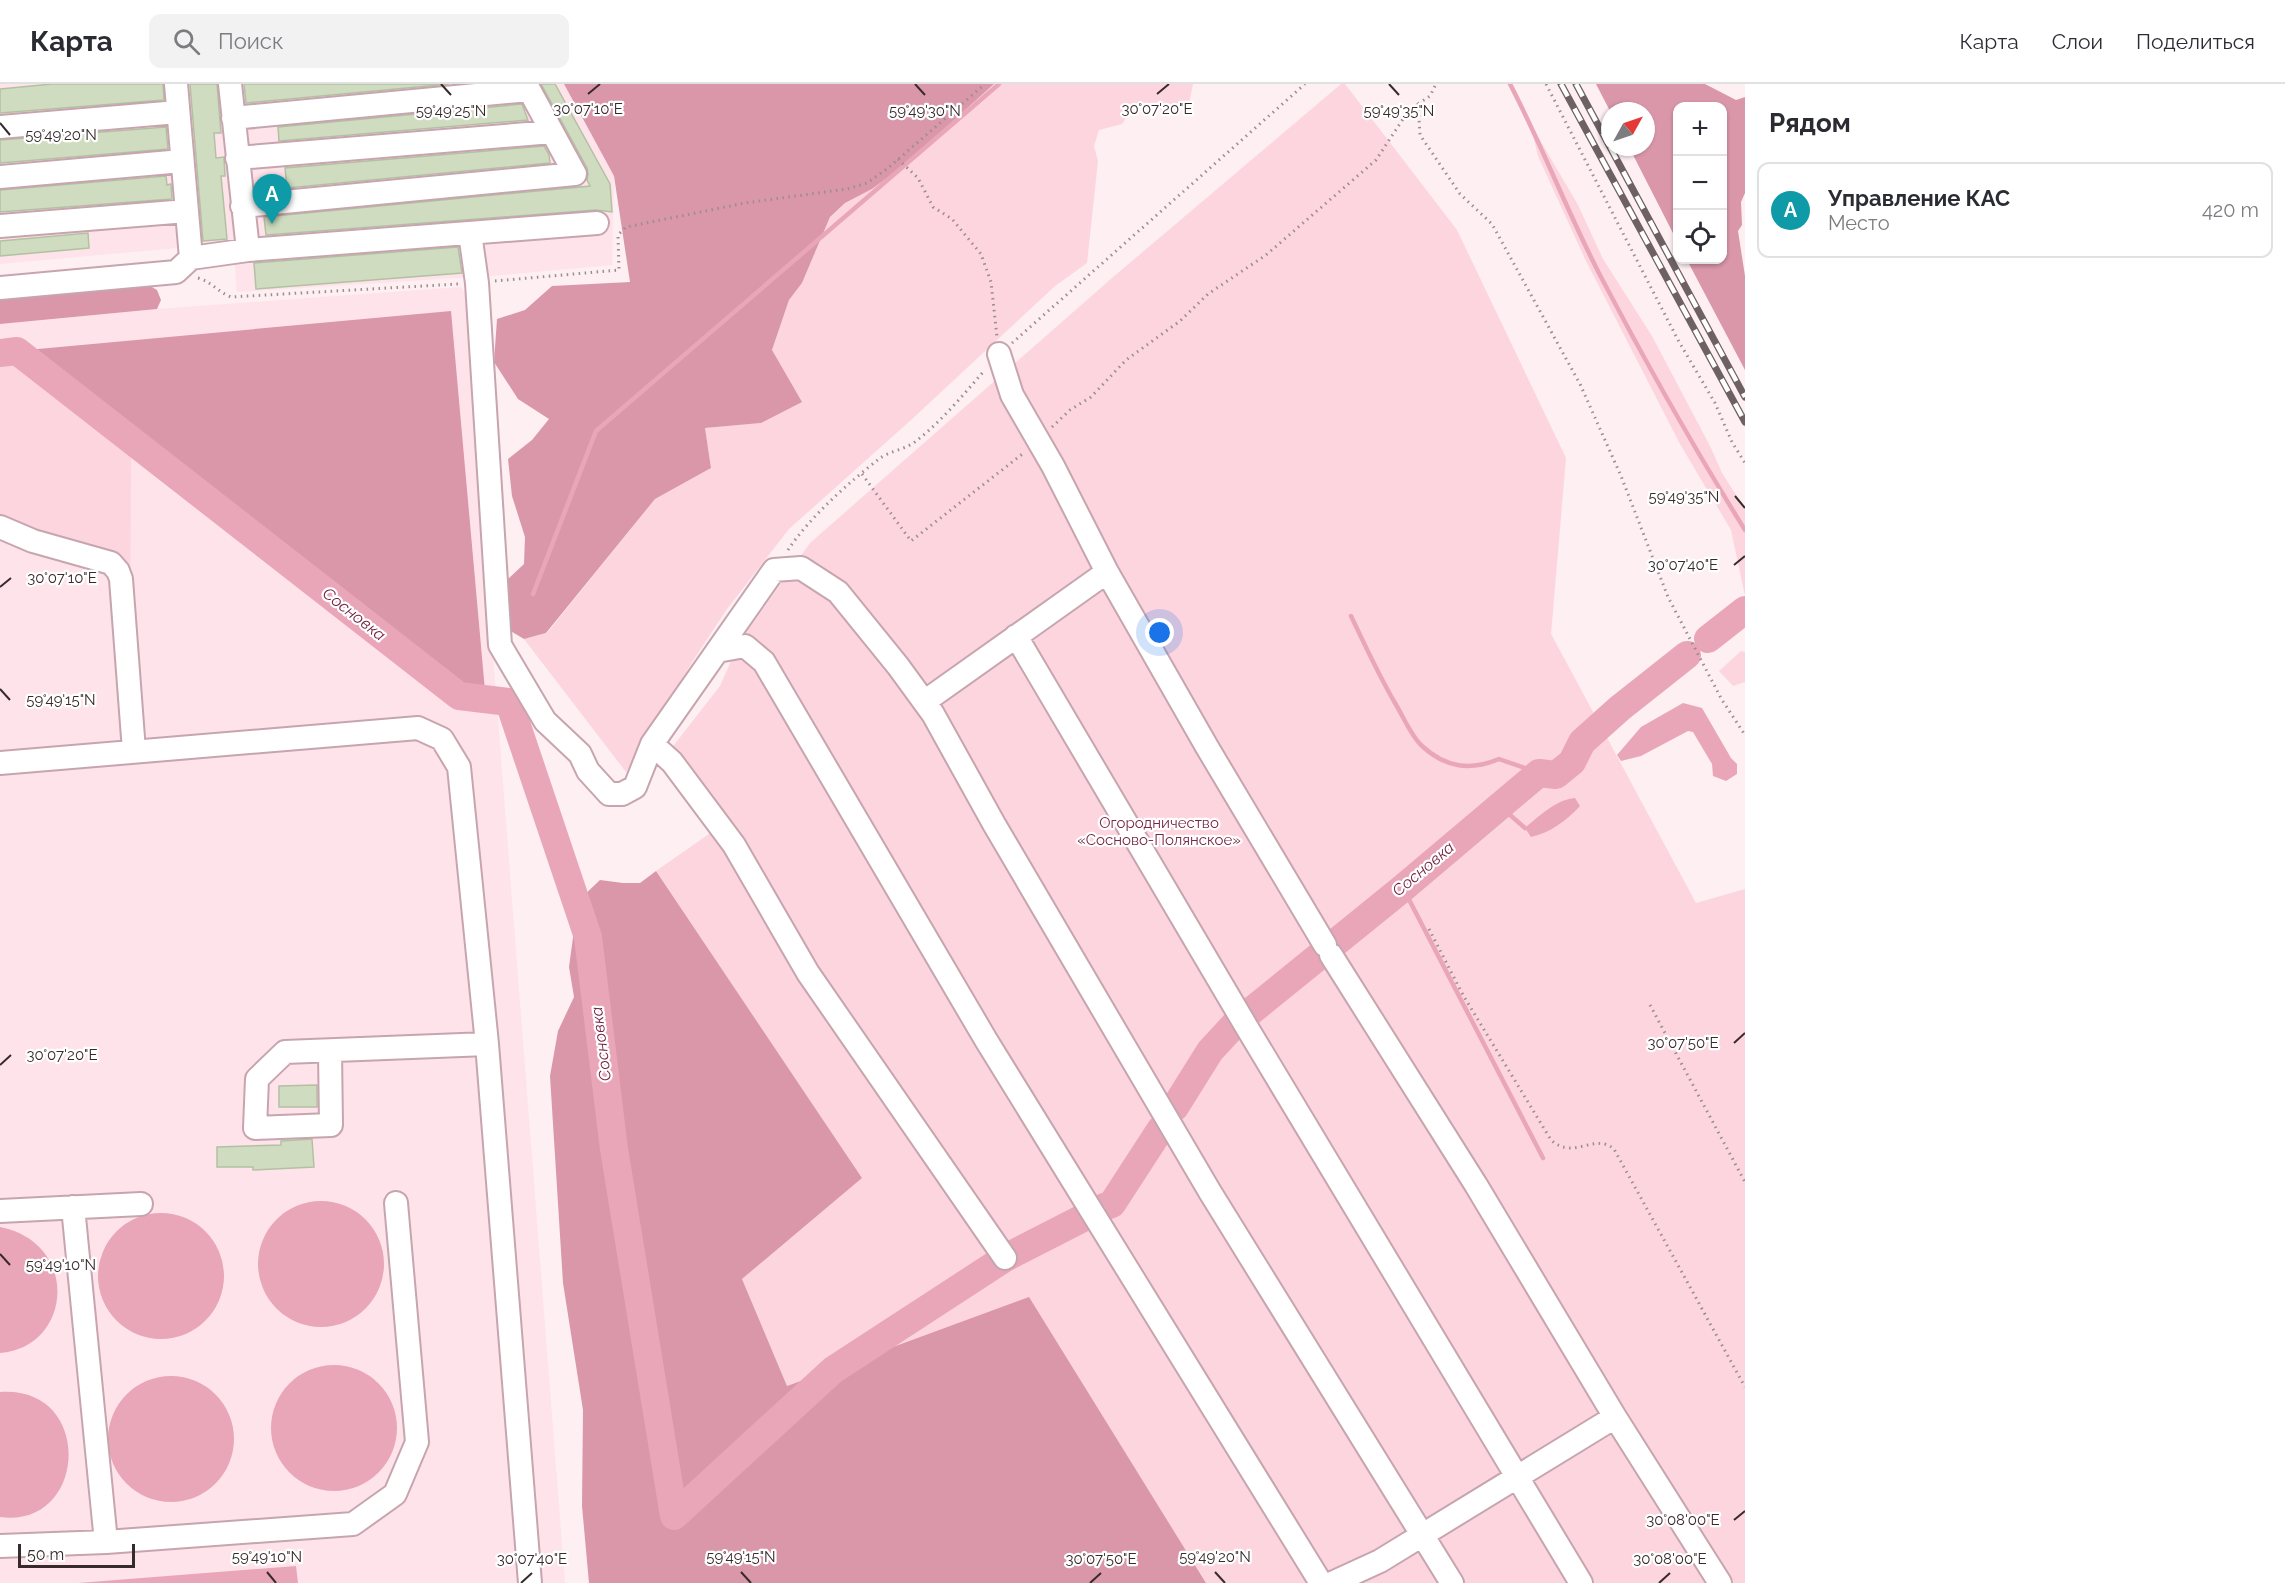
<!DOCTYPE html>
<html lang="ru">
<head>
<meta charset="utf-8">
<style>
  :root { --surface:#fff; --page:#f2f2f3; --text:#2b2b33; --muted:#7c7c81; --line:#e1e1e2; --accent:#ea580c }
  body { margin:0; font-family:Raleway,sans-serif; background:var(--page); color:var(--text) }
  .controls { position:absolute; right:18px; top:18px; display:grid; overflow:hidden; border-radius:12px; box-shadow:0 2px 4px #0004 }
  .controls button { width:54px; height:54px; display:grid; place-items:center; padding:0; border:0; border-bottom:2px solid var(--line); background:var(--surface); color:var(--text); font:30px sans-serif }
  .compass { position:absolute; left:1601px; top:18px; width:54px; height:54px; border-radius:50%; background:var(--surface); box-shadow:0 2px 4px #0004; rotate:50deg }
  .scale { position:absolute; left:18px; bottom:15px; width:117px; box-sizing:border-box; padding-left:6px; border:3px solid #372a2d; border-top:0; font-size:16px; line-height:21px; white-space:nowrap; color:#372a2d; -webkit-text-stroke:4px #fff; paint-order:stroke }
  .you { position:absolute; left:1160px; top:549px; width:21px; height:21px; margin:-15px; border:4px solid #fff; border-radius:50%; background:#1a73e8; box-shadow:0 0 0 9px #1a73e833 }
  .badge { display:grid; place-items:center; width:39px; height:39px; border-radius:50%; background:var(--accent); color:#fff; font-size:20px; font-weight:700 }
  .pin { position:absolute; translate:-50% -50px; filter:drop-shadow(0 2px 3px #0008) }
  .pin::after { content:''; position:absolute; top:32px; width:21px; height:18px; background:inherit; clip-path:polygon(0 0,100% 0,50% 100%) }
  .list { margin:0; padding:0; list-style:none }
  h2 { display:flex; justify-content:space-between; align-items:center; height:78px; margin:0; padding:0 24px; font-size:26px }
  h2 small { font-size:20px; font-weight:400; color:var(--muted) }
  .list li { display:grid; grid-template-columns:39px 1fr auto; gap:18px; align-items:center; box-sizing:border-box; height:96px; margin:0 12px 12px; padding:0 12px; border:2px solid var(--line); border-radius:12px }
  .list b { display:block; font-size:22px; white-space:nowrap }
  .list p { margin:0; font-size:20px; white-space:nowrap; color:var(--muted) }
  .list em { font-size:20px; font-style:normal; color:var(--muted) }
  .icon { flex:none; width:33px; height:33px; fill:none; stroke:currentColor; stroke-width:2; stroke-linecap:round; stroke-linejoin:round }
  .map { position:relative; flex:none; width:1745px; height:1499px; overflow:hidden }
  header { display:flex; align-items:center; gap:36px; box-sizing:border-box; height:84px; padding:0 30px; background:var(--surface); border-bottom:2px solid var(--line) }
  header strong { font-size:28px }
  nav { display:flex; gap:33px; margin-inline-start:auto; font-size:21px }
  .search { width:420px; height:54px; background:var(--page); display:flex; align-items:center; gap:15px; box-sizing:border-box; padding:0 21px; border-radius:12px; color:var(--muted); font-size:22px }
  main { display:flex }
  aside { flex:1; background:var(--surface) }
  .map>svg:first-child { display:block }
  .built { fill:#fee3ea }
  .green { fill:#fcd5df }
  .forest { fill:#da97aa }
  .water { fill:#eaa6b9 }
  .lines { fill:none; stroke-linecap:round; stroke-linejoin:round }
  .stream { stroke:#eaa6b9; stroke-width:4.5 }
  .river { stroke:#eaa6b9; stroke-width:28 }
  .building { fill:#cfdcbf; stroke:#b3c0a4; stroke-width:1.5 }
  .minor-casing { stroke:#c7a5ae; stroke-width:26 }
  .path { stroke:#9b8d90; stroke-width:3; stroke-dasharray:1.5 4.5; stroke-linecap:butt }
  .minor { stroke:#fff; stroke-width:22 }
  .rail-casing { stroke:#6e6164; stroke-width:7 }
  .rail { stroke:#fff; stroke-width:4.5; stroke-dasharray:14; stroke-linecap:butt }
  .ticks { fill:none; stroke:#372a2d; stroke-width:2 }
  .labels { text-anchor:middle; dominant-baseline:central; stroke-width:4.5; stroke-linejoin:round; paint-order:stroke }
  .park-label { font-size:15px; fill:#782946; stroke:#fff }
  .water-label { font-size:16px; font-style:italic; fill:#722341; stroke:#fff }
  .ticks-label { font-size:15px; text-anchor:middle; fill:#372a2d; stroke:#fff; stroke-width:4.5; stroke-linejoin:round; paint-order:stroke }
</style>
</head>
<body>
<header>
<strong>Карта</strong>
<div class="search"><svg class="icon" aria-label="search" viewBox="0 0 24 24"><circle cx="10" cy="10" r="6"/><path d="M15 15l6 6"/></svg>Поиск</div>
<nav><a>Карта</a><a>Слои</a><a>Поделиться</a></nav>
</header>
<main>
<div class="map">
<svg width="1745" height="1499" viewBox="0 0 1745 1499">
  <rect width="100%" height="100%" fill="#fdeff2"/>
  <path class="built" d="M0,0H564L614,92L612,181L503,191L237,208L233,159L0,180Z
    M461,203L465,210L565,1499H0V240L157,225Z"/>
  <path class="green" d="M994,0H1193L1189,20L1165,29L1152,19H1136L1122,40L1099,46L1094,62L1098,77L1087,179L1055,202L911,336L789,445L727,525L694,575L626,688L524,555L547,549L655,415L711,384L705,344L761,339L772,266L789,216L802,199L830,133L845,119L872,105L902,83Z
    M1341,0H1345L1457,146L1566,374L1551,550L1696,819L1745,805V1499H1206L1029,1214L787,1302L742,1195L862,1094L656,787L719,743L667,670L720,602L740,557L810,459L1112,194Z
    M1530,39L1578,121L1603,175L1652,252L1710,362L1722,389L1745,425V512L1731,446L1680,360L1585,175L1538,72Z
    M6,274L131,370L130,529L126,499L0,435V275Z
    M1741,567L1745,568V598L1733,602L1719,587Z"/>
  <path class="forest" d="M564,0H994L902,83L872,105L845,119L830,133L802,199L789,216L772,266L802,318L761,339L705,344L711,384L655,415L546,549L524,555L507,545L505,514L508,495L524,480L525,453L512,412L508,375L532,356L549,335L518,315L494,278L497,235L525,226L552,202L630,198L614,92Z
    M1596,0H1705L1736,16L1745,13V109L1741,118L1742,141L1738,147L1745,192V286L1687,176H1722V22H1678L1677,157L1629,63H1646V27H1610Z
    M145,199L157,206L161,216L157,225L0,240V211Z
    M451,227L486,618L27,266Z
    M656,787L862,1094L742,1195L787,1302L1029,1213L1206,1499H589L582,1422L583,1326L563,1199L550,992L558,947L574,913L569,883L578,817L600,796L623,799H640Z"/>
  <path class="water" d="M1683,619L1702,624L1731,674L1737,680V690L1726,697L1713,692L1712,680L1693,648L1688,647L1641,672L1621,677L1617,671L1641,643Z
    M1575,714L1580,722C1567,736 1550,749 1531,753L1525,744C1538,733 1557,715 1575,714Z
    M258 1180a63 63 0 1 1 126 0a63 63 0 1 1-126 0Z
    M98 1192a63 63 0 1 1 126 0a63 63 0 1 1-126 0Z
    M0,1143C81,1159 72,1264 0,1269Z
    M271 1344a63 63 0 1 1 126 0a63 63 0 1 1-126 0Z
    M108 1355a63 63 0 1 1 126 0a63 63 0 1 1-126 0Z
    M0,1308C95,1301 88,1445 0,1433Z
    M296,1482L298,1499H78Z"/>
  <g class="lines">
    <path class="stream" d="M1510,0C1543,63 1568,130 1601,193C1646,279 1694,364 1745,446
      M533,510L596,347L999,0
      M1351,532C1365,561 1378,590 1395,619C1403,632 1411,652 1422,662C1446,684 1470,687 1499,675L1539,689
      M1501,723L1525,744
      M1403,804L1543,1074"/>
    <path class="river" d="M0,269L17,267L459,612L509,618L588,853L614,1065L674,1432L833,1286L1005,1174L1081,1135
      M1708,555L1745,526
      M1175,1023L1210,967L1234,941L1403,804L1539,689L1556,691L1572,678L1582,658L1620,624L1687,571
      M1104,1123L1112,1120L1160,1046"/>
  </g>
  <path class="building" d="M52,0H163L164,16L0,29V5Z
    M190,0H217L221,49H214L216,74L224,73L225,92H221L227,155L203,157Z
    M244,0H449L246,19Z
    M541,0H555L610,100L612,128L596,126L266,151L264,133L590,102L587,96L588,90L587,84Z
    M522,20L528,36L279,57L278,43Z
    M166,43L168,65L0,79V56Z
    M544,62L549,71L550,79L287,104L285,84Z
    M166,92L167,101L171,100L172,115L0,128V106Z
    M88,149L89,164L0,172V157Z
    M458,163L462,189L256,205L254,179Z
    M317,1001V1023H279V1002Z
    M312,1055L314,1083L253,1086V1083H217V1063L281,1061V1057Z"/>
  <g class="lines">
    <defs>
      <path id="minor" d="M176,0L191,174
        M230,0L248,166
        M233,34L529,6
        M0,43L178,28
        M237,74L552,48
        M0,93L182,77
        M242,122L575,90L526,0
        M0,142L187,127
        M470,149L477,199L500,561L545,637L580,670L588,687L609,710H622L635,703L652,660L774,486L801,484L838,508L898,582L933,630L994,740L1210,1108L1452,1499
        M0,204L176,188L191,174L248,166L597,139
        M999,270L1012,311L1053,382L1107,488L1207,663L1325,861
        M0,443L33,457L111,479L118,487L121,495L134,667
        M1016,552L1246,942L1581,1499
        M717,567L745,562L764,578L986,956L1321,1499
        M924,618L1107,488
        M652,660L672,678L734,761L808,889L1005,1174
        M0,679L418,644L442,655L459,683L487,960L530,1499
        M1331,871L1476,1101L1615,1333L1720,1499
        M330,967L331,1041L255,1044L257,995L285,968L487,960
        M73,1123L106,1458
        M0,1127L141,1120
        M0,1462L106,1458L353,1440L395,1410L417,1358L396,1119
        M1332,1499L1380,1477L1615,1333"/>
    </defs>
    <use href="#minor" class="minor-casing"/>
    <path class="path" d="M1546,0L1678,256L1715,319L1732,358L1745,379
      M1418,19L1420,51L1460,110L1492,140L1580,300L1621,392L1668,513L1722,616L1745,651
      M898,75L918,94L933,123L952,135L981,170L991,198L997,253
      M198,194C212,198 218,208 231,213L458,200
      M495,197L619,186L618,151L626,143L745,119L847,105L867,99L888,84L985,0
      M1012,259L1305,0
      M1052,343L1070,326L1091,313L1126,276L1180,237L1208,210L1266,171L1376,76L1409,26L1430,12L1436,0
      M862,390L911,457L1025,368
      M788,466C809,434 848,399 879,375C889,367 905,366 916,357C942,337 963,311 984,287
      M1429,845L1463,911L1551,1056C1574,1077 1594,1048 1614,1065L1745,1303
      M1650,921L1745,1098"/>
    <use href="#minor" class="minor"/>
    <defs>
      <path id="rail" d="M1561,0L1745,338
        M1576,0L1610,63
        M1610,63L1745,313"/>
    </defs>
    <use href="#rail" class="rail-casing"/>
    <use href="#rail" class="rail"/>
  </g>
  <path class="ticks" d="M441,0L451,11M915,0L925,11M1389,0L1399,11M588,10L600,0M1157,10L1169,0M0,39L10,51M1735,412L1745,424M1734,481L1745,472M0,503L11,494M0,605L10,616M1734,959L1745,949M0,981L11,971M0,1170L10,1181M1734,1436L1745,1427M267,1488L276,1499M741,1488L751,1499M1215,1488L1225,1499M521,1499L532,1489M1090,1499L1101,1489M1659,1499L1670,1489"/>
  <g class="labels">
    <g class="park-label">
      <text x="1159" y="739">Огородничество<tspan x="1159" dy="17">«Сосново-Полянское»</tspan></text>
    </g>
    <g class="water-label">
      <text transform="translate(354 530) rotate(38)">Сосновка</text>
      <text transform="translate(1423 785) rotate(-40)">Сосновка</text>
      <text transform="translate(601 960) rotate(-97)">Сосновка</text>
    </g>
  </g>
  <g class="ticks-label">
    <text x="588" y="30">30°07'10"E</text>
    <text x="1157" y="30">30°07'20"E</text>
    <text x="451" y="32">59°49'25"N</text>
    <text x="925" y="32">59°49'30"N</text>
    <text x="1399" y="32">59°49'35"N</text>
    <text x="61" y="56">59°49'20"N</text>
    <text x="1684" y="418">59°49'35"N</text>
    <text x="1683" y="486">30°07'40"E</text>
    <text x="62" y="499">30°07'10"E</text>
    <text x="61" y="621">59°49'15"N</text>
    <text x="1683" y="964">30°07'50"E</text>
    <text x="62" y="976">30°07'20"E</text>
    <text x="61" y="1186">59°49'10"N</text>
    <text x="1683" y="1441">30°08'00"E</text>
    <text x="267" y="1478">59°49'10"N</text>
    <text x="741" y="1478">59°49'15"N</text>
    <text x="1215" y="1478">59°49'20"N</text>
    <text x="532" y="1480">30°07'40"E</text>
    <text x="1101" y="1480">30°07'50"E</text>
    <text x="1670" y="1480">30°08'00"E</text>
  </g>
</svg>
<div class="controls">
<button>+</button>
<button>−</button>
<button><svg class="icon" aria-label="locate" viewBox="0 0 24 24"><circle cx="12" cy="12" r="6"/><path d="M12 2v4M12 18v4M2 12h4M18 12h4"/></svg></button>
</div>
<svg class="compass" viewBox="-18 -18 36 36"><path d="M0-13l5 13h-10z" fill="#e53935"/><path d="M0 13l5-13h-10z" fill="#7c7c81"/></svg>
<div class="scale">50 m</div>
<div class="you"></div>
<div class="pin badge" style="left:272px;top:140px;background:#0f9aa8">A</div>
</div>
<aside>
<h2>Рядом<small></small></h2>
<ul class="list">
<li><span class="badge" style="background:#0f9aa8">A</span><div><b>Управление КАС</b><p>Место</p></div><em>420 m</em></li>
</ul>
</aside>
</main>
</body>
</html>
